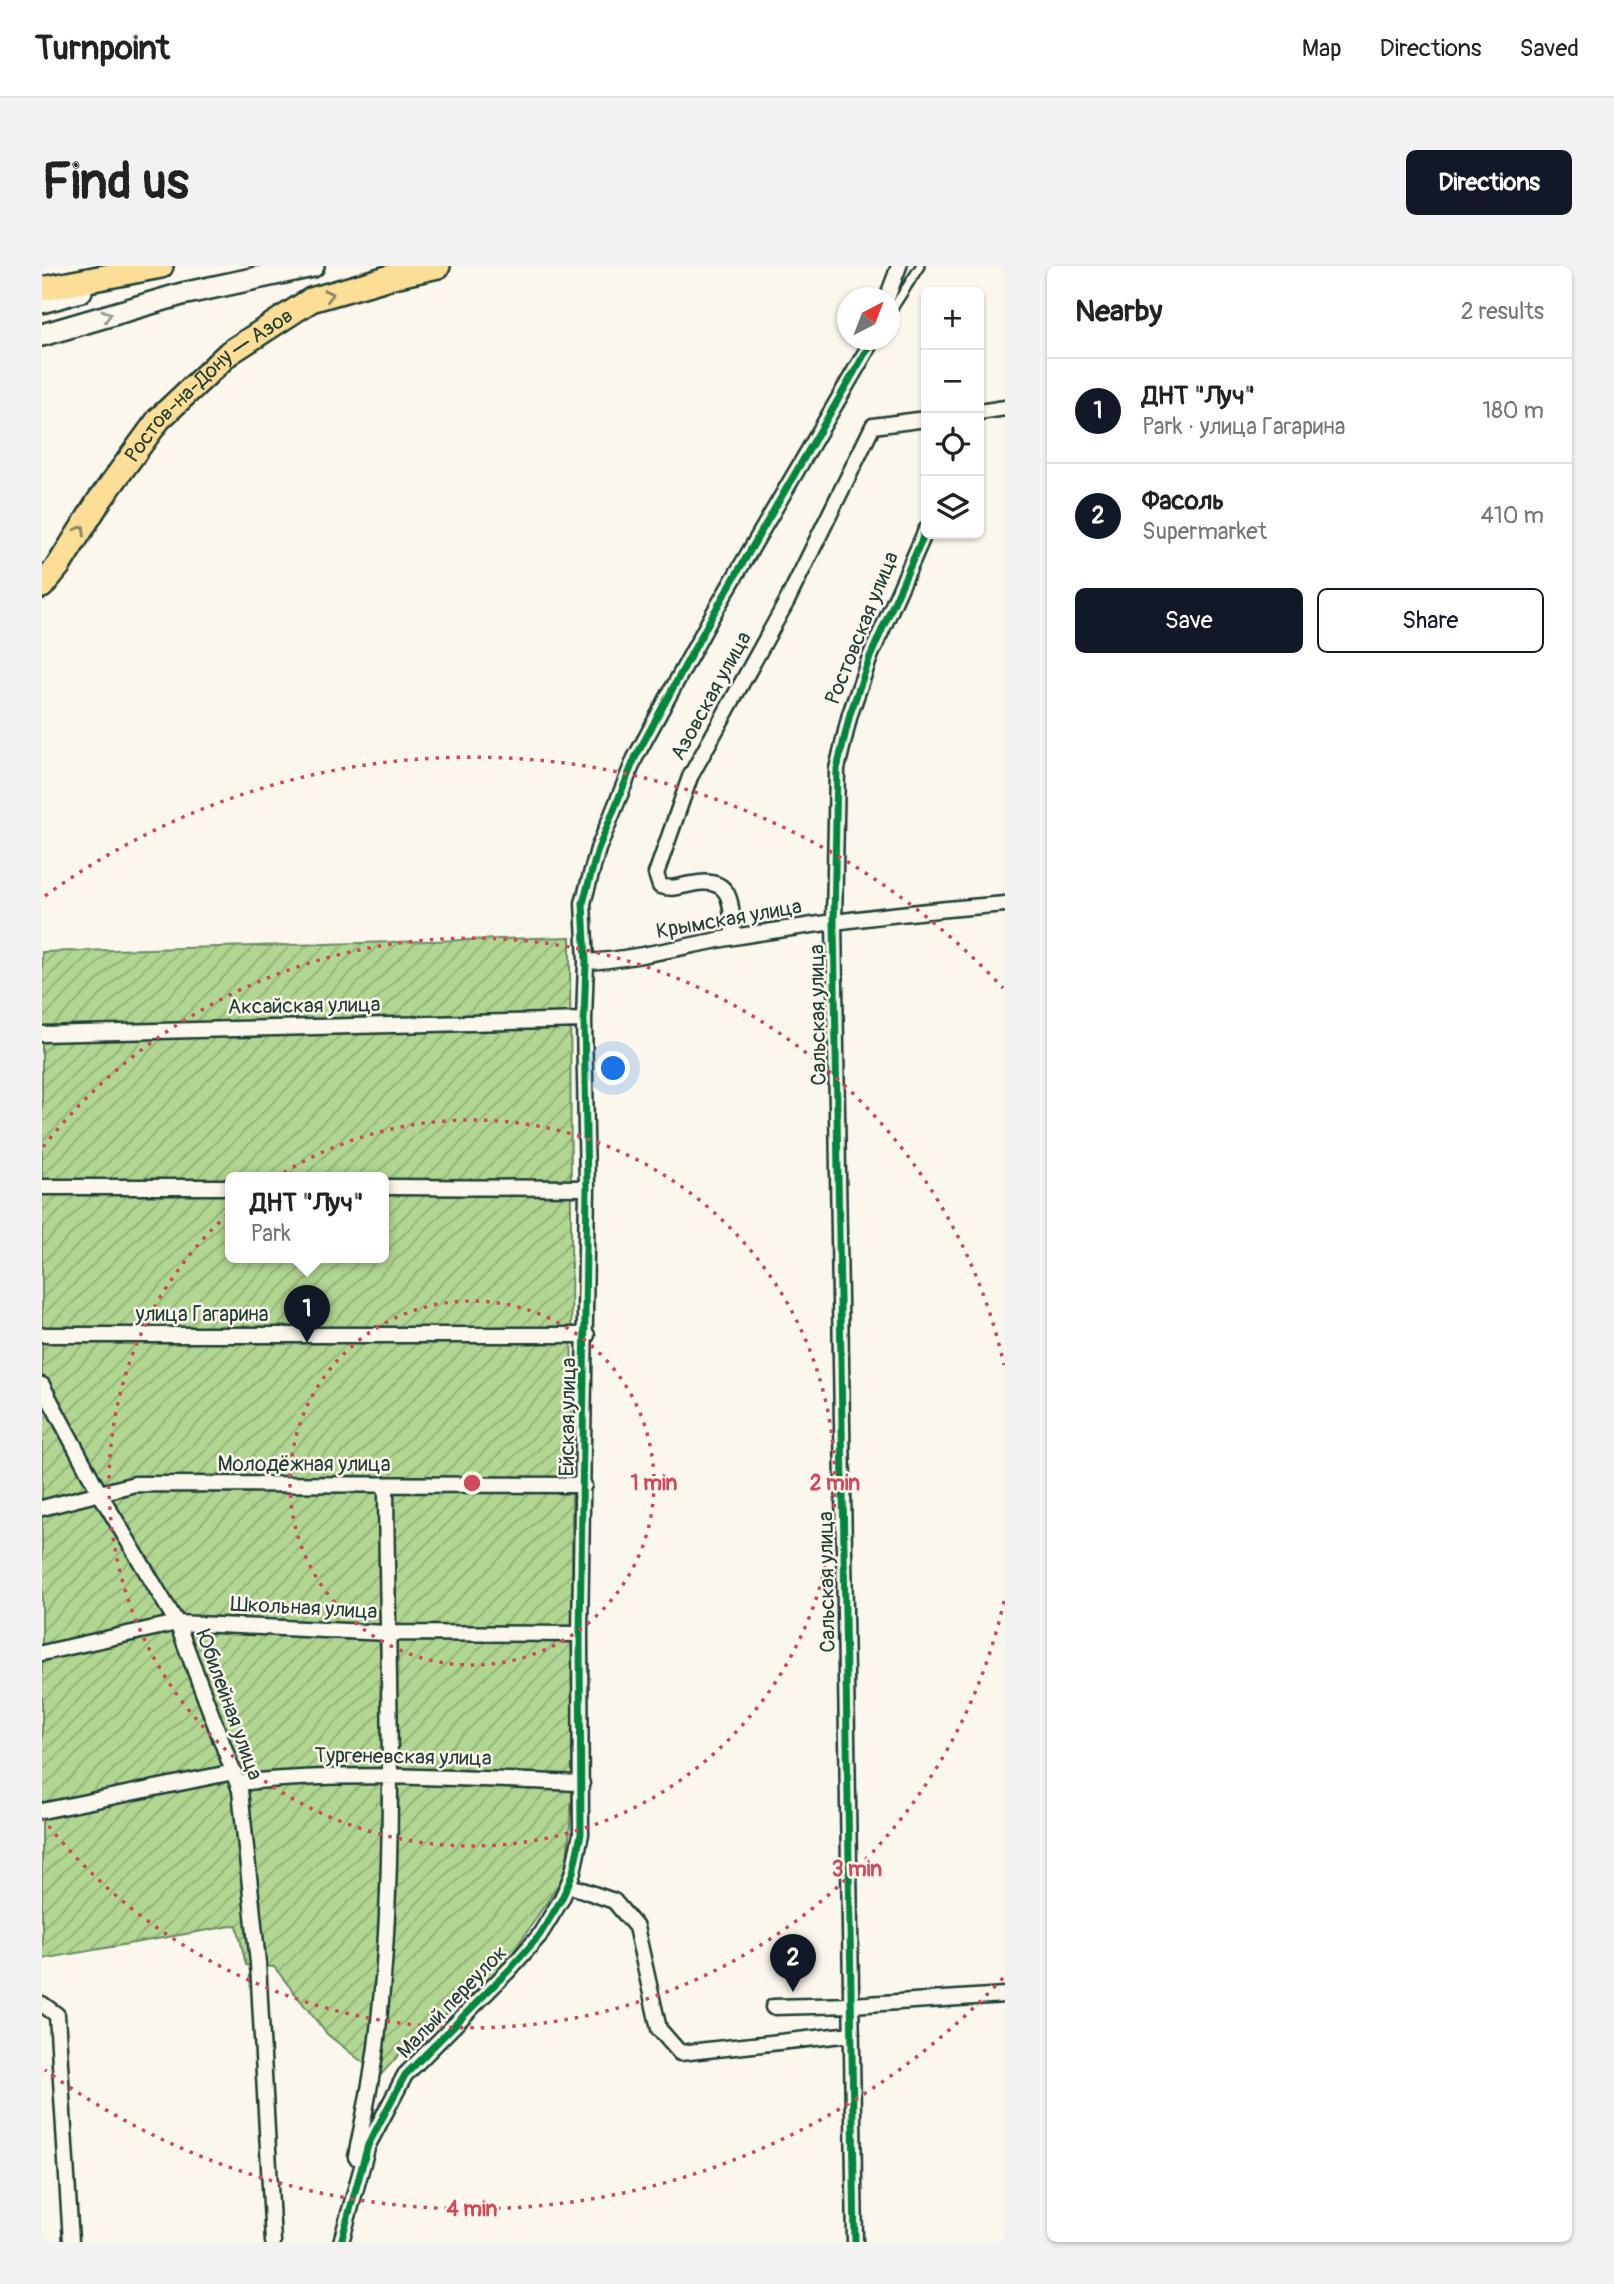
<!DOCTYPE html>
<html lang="en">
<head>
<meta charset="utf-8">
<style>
  :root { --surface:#fff; --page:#f2f2f2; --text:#222; --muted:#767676; --line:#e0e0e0; --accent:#111827 }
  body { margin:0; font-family:Pangolin,sans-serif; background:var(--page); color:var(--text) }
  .controls { position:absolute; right:21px; top:21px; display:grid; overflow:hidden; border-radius:10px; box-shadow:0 2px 5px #0004 }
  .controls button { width:63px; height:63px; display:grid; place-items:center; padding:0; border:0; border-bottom:2px solid var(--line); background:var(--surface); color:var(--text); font:35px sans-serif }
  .compass { position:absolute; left:795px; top:21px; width:63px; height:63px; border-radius:50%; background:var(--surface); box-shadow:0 2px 5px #0004; rotate:42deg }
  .you { position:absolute; left:572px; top:803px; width:24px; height:24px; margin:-18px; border:5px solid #fff; border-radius:50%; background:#1a73e8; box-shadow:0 0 0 10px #1a73e833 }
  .badge { display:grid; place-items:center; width:46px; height:46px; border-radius:50%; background:var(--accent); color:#fff; font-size:23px; font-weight:700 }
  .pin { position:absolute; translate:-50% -58px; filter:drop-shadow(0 2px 4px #0008) }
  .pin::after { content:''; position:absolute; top:37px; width:24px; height:21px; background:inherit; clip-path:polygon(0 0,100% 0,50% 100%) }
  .popup { position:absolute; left:183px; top:906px; width:164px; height:91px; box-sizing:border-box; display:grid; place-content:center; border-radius:10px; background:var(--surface); filter:drop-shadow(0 2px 5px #0005); font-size:23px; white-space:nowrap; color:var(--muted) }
  .popup b { font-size:26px; color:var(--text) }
  .popup::after { content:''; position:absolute; left:50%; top:100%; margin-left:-14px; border:14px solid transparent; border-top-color:var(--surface) }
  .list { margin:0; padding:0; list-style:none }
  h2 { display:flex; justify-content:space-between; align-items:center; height:91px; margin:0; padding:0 28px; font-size:30px }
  h2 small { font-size:23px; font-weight:400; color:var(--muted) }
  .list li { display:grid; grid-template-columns:46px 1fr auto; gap:21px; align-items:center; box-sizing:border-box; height:105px; padding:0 28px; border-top:2px solid var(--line) }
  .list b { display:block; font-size:26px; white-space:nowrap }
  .list p { margin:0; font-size:23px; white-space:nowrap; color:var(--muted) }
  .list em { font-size:23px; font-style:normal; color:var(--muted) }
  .actions { display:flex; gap:14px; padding:21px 28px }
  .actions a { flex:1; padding:16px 0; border:2px solid var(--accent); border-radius:10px; text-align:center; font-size:24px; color:var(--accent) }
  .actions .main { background:var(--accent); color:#fff }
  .icon { flex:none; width:38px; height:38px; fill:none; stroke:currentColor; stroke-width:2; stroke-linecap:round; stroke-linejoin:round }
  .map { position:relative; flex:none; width:963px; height:1976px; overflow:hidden; border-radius:10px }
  header { display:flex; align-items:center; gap:42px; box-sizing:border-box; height:98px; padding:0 35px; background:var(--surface); border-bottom:2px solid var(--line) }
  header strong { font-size:33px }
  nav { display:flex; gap:38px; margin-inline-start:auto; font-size:24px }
  .intro { display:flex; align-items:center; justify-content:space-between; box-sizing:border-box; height:168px; padding:0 42px }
  h1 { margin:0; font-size:49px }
  .button { padding:18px 32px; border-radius:10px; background:var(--accent); color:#fff; font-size:24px; font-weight:700 }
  main { display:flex; gap:42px; padding:0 42px }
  aside { flex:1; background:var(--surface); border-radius:10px; box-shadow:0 2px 5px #0004 }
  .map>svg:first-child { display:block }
  .garden { fill:url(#garden-furrows); stroke:#688a62; stroke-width:2; fill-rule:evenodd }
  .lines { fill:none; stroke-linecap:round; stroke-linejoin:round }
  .service-casing { stroke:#1f3d34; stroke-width:12 }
  .minor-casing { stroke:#1f3d34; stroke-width:19 }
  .secondary-casing { stroke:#1f3d34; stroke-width:26 }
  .primary-casing { stroke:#1f3d34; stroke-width:28 }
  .service { stroke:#fbf7ec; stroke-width:7 }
  .minor { stroke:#fbf7ec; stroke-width:14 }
  .secondary { stroke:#fbf7ec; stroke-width:21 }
  .primary { stroke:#fcde96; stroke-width:23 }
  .cycleway-casing { stroke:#fbf7ec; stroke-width:11 }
  .cycleway { stroke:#00873e; stroke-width:7 }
  .oneway { stroke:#828560 }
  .oneway2 { stroke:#8d9a90 }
  .ring { fill:none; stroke:#d1495b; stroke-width:3.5; stroke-dasharray:3.5 7 }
  .labels { text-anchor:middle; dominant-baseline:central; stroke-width:5; stroke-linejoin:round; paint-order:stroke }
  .street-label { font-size:21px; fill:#1f3d34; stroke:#fbf7ec }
  .centre { fill:#d1495b; stroke:#fbf7ec; stroke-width:3.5 }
  .ring-label { font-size:21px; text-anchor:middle; font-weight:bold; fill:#d1495b; stroke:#fbf7ec; stroke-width:5; stroke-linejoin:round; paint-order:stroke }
</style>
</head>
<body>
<header>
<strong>Turnpoint</strong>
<nav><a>Map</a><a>Directions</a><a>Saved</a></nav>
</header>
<div class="intro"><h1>Find us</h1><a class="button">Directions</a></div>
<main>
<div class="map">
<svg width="963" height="1976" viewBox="0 0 963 1976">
  <defs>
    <pattern id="garden-furrows" width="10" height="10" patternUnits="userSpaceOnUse" patternTransform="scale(1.75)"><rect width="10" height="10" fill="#b1d691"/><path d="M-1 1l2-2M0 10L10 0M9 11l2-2" fill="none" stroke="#8faf77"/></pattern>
  </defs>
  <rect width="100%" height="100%" fill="#fbf7ec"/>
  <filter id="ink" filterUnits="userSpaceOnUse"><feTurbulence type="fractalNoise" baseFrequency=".0143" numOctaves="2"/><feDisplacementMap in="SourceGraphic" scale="14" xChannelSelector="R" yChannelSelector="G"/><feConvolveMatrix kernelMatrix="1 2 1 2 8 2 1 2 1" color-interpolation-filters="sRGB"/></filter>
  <g filter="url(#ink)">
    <path class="garden" d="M528,671L531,1523L524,1607L457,1708L370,1774L338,1810L285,1768L232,1701L204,1699L195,1659L0,1693V686ZM188,911H342V991H188Z"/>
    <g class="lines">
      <defs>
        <path id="service" d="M848,47L878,0"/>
        <path id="minor" d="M845,32L857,0
          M937,146L963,142
          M691,671C689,641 693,609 650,618C637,620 631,624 618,620L614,608L648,511L745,335L831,160L884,153
          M544,696C594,693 642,680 692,671C782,656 872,645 963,638
          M0,768L542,754
          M0,921H188
          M342,921L545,922
          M3,1069H545
          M0,1119L58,1228L135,1357L198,1524L216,1697L231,1976
          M0,1242L93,1218L542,1219
          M0,1387L135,1357L345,1367L538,1368
          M196,1517C310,1504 425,1513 540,1517
          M0,1545L192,1506
          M526,1619L572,1635L594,1661L617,1763L638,1787L810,1768
          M0,1738L15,1749L29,1976
          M731,1741L810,1739L963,1729
          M314,1891C321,1854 329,1818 334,1781C357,1595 345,1406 344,1219
          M299,1976L326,1879L363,1809L468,1703L497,1670L519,1634L526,1619L531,1606L539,1568L538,1368L545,922L542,754L544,696L541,637L556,583L593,492L670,350L825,84L829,74
          M813,1976L792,656L795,503L808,448L828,391L884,264"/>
        <path id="secondary" d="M0,36L39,25
          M0,69L140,28L271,0"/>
        <g id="primary">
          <path d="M0,23L119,0"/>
          <path id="s1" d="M0,320L17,299L57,235L117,153L187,87L269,34L352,10L396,0"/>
        </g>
      </defs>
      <use href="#service" class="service-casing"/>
      <use href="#minor" class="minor-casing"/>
      <use href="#secondary" class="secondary-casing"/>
      <use href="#primary" class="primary-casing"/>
      <use href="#service" class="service"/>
      <use href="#minor" class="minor"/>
      <use href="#secondary" class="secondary"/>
      <use href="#primary" class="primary"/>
      <defs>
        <path id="cycleway" d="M299,1976L326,1879L363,1809L468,1703L497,1670L519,1634L526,1619L531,1606L539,1568L538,1368L545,922L542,754L544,696L541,637L556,583L593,492L670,350L825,84L829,74
          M813,1976L792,656L795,503L808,448L828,391L884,264"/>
      </defs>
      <use href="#cycleway" class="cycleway-casing"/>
      <use href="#cycleway" class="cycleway"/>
    </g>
    <defs><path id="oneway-chevron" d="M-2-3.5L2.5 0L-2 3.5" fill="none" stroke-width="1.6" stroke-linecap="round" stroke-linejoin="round" transform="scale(1.75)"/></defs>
    <g class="oneway">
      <use href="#oneway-chevron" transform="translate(287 29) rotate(-16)"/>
      <use href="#oneway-chevron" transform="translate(39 264) rotate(-58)"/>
    </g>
    <use class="oneway2" href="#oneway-chevron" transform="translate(65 49) rotate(-16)"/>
  </g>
  <g class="ring">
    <circle cx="430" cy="1217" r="182"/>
    <circle cx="430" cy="1217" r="363"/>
    <path d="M962 1335A545 545 0 0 1 1 1553M1 881A545 545 0 0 1 962 1099"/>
    <path d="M961 1712A726 726 0 0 1 3 1804M3 630A726 726 0 0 1 961 722"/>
  </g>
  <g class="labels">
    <g class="street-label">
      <text stroke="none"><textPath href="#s1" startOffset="264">Ростов-на-Дону — Азов</textPath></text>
      <text transform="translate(820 362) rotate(-68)">Ростовская улица</text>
      <text transform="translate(669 430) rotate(-61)">Азовская улица</text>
      <text transform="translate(687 653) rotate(-10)">Крымская улица</text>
      <text transform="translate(262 740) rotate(-1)">Аксайская улица</text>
      <text transform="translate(776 749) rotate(-91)">Сальская улица</text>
      <text x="160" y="1048">улица Гагарина</text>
      <text transform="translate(526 1151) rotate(-89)">Ейская улица</text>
      <text x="262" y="1198">Молодёжная улица</text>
      <text transform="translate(785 1316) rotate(-91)">Сальская улица</text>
      <text transform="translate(262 1342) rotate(3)">Школьная улица</text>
      <text transform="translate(187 1439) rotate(70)">Юбилейная улица</text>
      <text transform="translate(361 1491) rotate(1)">Тургеневская улица</text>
      <text transform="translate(410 1736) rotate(-46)">Малый переулок</text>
    </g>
  </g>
  <circle cx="430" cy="1217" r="10" class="centre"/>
  <g class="ring-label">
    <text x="612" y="1224">1 min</text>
    <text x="793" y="1224">2 min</text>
    <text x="815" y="1610">3 min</text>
    <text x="430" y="1950">4 min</text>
  </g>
</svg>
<div class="controls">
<button>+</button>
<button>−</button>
<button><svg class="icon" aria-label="locate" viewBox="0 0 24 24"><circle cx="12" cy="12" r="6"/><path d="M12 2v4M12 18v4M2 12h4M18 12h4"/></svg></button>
<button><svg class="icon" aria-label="layers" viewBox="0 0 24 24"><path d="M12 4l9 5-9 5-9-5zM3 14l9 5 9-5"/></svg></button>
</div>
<svg class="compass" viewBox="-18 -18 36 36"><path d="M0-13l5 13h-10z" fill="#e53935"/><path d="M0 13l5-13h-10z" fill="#767676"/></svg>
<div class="you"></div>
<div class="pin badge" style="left:265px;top:1077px">1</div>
<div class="popup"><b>ДНТ &quot;Луч&quot;</b>Park</div>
<div class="pin badge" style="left:751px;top:1726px">2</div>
</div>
<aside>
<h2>Nearby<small>2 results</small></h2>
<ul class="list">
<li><span class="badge">1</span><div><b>ДНТ &quot;Луч&quot;</b><p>Park · улица Гагарина</p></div><em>180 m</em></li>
<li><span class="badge">2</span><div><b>Фасоль</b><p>Supermarket</p></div><em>410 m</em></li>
</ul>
<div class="actions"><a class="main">Save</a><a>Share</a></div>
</aside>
</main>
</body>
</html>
